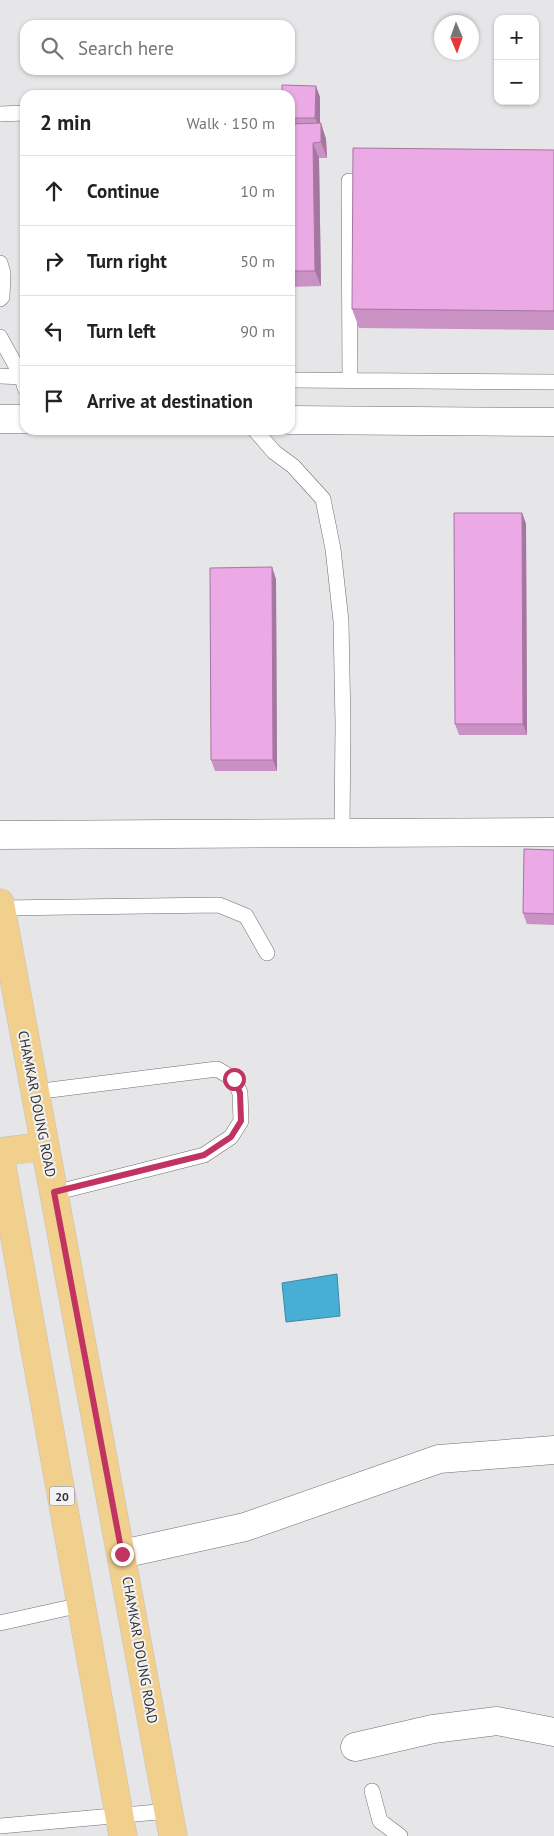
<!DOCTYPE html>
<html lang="en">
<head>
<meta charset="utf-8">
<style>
  :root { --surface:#fff; --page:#f6f6f6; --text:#222; --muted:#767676; --line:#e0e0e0 }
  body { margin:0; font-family:"PT Sans",sans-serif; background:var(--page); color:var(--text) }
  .controls { position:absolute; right:15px; top:15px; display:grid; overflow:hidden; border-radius:10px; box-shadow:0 1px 4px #0004 }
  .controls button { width:45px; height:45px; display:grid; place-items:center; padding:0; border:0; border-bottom:1px solid var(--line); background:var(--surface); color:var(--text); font:25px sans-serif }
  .compass { position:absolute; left:434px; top:15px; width:45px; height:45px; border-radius:50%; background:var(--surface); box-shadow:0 1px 4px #0004; rotate:178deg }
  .stop { position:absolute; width:15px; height:15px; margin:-11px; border:4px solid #c13361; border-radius:50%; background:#fff }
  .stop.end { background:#c13361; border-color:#fff; box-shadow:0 1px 5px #0008 }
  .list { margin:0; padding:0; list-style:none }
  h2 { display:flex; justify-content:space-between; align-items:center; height:65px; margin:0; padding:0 20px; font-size:21px }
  h2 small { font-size:16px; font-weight:400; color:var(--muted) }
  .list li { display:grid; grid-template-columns:32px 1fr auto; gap:15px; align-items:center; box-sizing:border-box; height:70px; padding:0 20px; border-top:1px solid var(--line) }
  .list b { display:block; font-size:19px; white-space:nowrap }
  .list em { font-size:16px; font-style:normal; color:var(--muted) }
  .icon { flex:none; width:28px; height:28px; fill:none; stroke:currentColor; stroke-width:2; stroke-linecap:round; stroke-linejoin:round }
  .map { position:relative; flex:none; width:554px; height:1836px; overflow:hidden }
  .search { position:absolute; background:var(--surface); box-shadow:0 1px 4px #0004; left:20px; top:20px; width:275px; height:55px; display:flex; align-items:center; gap:12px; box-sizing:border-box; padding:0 18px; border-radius:15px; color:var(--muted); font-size:19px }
  .panel { position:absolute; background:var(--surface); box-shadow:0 1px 4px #0004; left:20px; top:90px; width:275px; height:345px; border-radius:15px }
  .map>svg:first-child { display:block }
  .water { fill:#47aed5; stroke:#4188a4 }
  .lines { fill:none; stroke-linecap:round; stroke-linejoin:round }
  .service-casing { stroke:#6f6f71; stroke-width:16 }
  .minor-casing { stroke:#6f6f71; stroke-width:29 }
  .primary-casing { stroke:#c2c1c2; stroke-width:29 }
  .service { stroke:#fff; stroke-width:15 }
  .minor { stroke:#fff; stroke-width:28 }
  .primary { stroke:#f1cf8c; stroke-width:28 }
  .wall { fill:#ca91c5 }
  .shaded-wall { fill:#a476a0 }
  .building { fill:#eba9e5; stroke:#a476a0 }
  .route { stroke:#c13361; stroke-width:6 }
  .labels { text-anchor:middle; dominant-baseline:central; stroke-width:4; stroke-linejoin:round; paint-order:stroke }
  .shield { fill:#f3f2f5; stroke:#6c6b6c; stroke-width:1 }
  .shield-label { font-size:12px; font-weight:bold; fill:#323132 }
  .street-label { font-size:14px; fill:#323132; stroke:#f3f2f5 }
</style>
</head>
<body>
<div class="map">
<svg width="554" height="1836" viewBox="0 0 554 1836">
  <rect width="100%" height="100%" fill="#e6e5e8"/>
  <path class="water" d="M337,1274L340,1316L286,1322L282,1283Z"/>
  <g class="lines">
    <defs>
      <path id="service" d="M0,114L25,113
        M349,181L350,380
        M0,263L3,273L2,297L0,299
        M0,337L22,377L25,388
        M0,376L25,377
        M290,380L554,382
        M255,430L274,452L293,466L323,499L333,549L341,621L343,725L342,833
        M1,908L219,905L246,916L267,953
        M34,1092L217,1069L234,1079L240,1093L241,1121L231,1137L204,1155L54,1193
        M0,1623L81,1605
        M372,1791L380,1821L400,1836
        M0,1826L169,1811"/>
      <path id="minor" d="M0,419H25
        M290,420L554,422
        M0,835L554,832
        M122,1554L245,1527L439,1459L554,1450
        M355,1747L433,1729L497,1721L554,1732"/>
      <path id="primary" d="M0,903L173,1836
        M0,1152L45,1146
        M0,1156L123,1836"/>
    </defs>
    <use href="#service" class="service-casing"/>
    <use href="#minor" class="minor-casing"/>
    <use href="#primary" class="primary-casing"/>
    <use href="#service" class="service"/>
    <use href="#minor" class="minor"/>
    <use href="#primary" class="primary"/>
  </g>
  <path class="wall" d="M290,95L320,97V123L326,139L327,158H319L321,286L290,287Z
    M554,150V330L359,328L352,309Z
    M522,513L526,524L527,735H459L455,724Z
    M276,579L277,771H215L211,760Z
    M554,850V925L527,924L523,913Z"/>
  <path class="shaded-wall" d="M316,86L320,97V129L315,118Z
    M321,123L326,139L327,158L321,142Z
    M313,143L319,158L321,286L315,271Z
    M522,513L526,524L527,735L523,724Z
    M272,567L276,579L277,771L273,760Z"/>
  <path class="building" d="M282,85L316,86L315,118H290V95H282Z
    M321,123V142L313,143L315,271H290V124Z
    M353,148L554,150V311L352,309Z
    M454,513H522L523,724H455Z
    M272,567L273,760H211L210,568Z
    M524,849L554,850V914L523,913Z"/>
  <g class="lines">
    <path class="route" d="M122,1554L54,1192L204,1155L231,1137L241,1121L240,1093L234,1079"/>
  </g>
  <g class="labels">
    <rect class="shield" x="49.5" y="1486.5" width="25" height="19" rx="4"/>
    <g class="shield-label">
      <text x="62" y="1496">20</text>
    </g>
    <g class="street-label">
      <text transform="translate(37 1104) rotate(79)">CHAMKAR DOUNG ROAD</text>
      <text transform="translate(140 1650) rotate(80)">CHAMKAR DOUNG ROAD</text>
    </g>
  </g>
</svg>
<div class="controls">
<button>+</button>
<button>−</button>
</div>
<svg class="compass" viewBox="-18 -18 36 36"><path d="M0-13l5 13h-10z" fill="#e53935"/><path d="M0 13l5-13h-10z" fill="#767676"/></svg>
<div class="stop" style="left:234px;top:1079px"></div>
<div class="stop end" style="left:122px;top:1554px"></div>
<div class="search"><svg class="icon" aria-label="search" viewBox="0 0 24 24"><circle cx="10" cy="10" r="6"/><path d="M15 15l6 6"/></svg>Search here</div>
<section class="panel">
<h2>2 min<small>Walk · 150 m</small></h2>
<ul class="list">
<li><svg class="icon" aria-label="ahead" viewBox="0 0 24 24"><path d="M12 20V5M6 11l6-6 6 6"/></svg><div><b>Continue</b></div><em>10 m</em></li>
<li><svg class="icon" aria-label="right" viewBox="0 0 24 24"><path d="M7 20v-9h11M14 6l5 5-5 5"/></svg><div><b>Turn right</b></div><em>50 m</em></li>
<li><svg class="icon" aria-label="left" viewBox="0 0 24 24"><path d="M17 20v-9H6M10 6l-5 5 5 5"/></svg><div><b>Turn left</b></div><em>90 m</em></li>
<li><svg class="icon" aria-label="arrive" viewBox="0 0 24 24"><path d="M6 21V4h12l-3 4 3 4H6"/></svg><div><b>Arrive at destination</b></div></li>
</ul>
</section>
</div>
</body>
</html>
